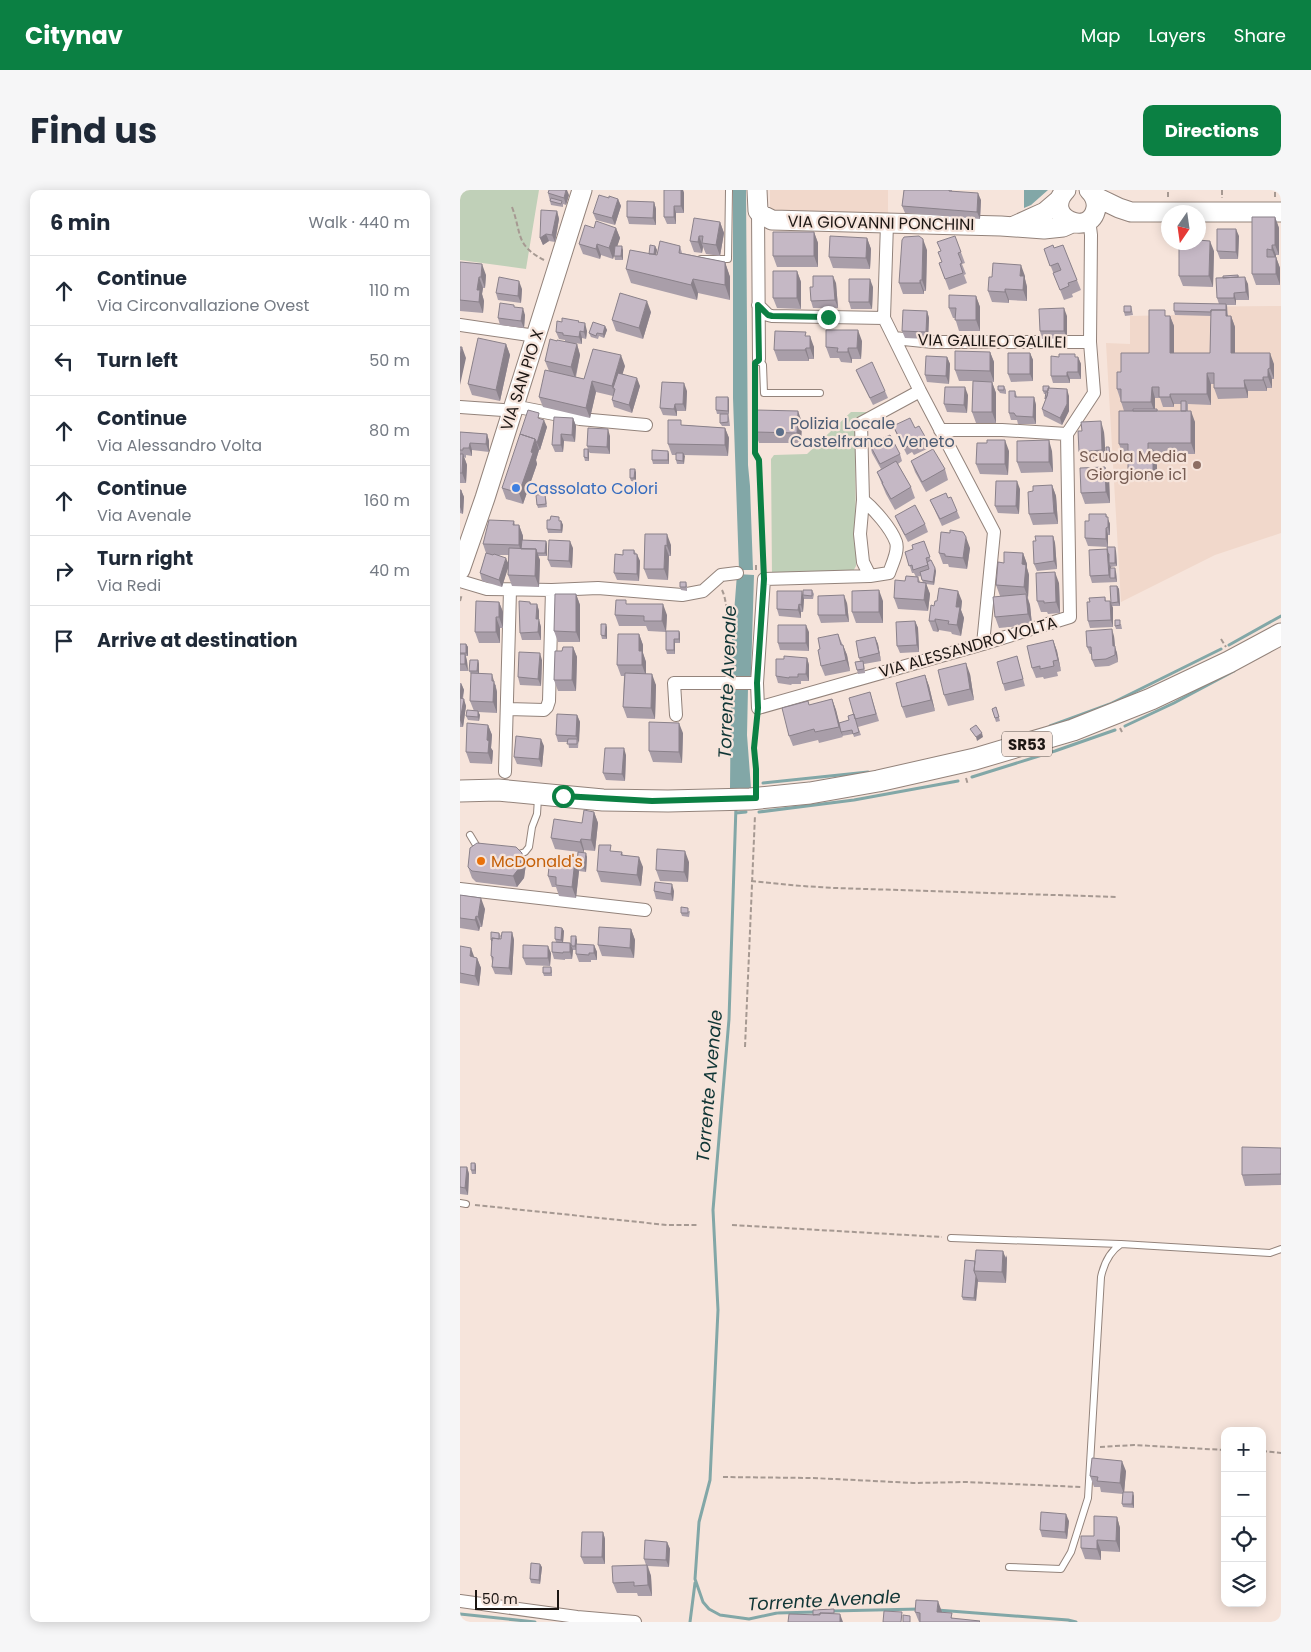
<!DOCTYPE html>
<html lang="en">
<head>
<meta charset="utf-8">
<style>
  :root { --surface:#fff; --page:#f6f6f7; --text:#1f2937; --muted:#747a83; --line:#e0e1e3; --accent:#0b8043 }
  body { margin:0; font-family:Poppins,sans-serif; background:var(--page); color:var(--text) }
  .controls { position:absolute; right:15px; bottom:15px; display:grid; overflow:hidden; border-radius:10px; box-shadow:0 2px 12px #0003 }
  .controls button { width:45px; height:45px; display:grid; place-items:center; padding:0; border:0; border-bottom:1px solid var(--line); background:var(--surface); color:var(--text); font:25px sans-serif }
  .compass { position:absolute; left:701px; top:15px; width:45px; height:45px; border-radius:50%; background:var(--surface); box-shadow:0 2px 12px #0003; rotate:193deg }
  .scale { position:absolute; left:15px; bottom:12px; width:84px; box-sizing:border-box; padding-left:5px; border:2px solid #1c1613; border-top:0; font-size:14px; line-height:18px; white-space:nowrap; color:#1c1613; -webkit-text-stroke:4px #f6e4db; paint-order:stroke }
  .stop { position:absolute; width:15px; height:15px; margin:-11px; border:4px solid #0b8043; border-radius:50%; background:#fff }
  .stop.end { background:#0b8043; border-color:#fff; box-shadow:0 1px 5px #0008 }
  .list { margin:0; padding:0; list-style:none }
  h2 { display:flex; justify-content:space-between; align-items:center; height:65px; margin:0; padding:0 20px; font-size:21px }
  h2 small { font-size:16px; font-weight:400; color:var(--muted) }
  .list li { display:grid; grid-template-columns:32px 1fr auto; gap:15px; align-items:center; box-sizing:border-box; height:70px; padding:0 20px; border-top:1px solid var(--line) }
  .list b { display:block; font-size:19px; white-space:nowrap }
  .list p { margin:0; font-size:16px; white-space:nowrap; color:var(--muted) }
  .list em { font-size:16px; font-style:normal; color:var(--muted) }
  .icon { flex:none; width:28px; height:28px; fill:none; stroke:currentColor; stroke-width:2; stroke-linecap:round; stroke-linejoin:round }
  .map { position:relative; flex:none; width:821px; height:1432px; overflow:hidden; border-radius:10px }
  header { display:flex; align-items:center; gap:30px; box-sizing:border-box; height:70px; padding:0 25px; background:var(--accent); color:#fff }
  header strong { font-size:24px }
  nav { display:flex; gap:28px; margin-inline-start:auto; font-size:18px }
  .intro { display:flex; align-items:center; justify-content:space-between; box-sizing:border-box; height:120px; padding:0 30px }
  h1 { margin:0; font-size:35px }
  .button { padding:12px 22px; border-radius:10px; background:var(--accent); color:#fff; font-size:18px; font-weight:700 }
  main { display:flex; gap:30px; padding:0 30px }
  aside { flex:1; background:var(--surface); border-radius:10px; box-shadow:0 2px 12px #0003 }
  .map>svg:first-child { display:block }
  .built { fill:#f1d8cb }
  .green { fill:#c0d0b8 }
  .water { fill:#82a7a7 }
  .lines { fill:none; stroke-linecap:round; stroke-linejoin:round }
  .stream { stroke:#82a7a7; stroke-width:3 }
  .lane-casing { stroke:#93837b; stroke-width:8 }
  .street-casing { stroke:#93837b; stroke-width:14 }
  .secondary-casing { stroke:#93837b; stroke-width:21 }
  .primary-casing { stroke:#93837b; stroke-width:23 }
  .path { stroke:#a69992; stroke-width:2; stroke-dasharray:5 2.5; stroke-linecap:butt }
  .lane { stroke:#fff; stroke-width:6 }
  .street { stroke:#fff; stroke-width:12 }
  .secondary { stroke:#fff; stroke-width:19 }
  .primary { stroke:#fff; stroke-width:21 }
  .wall { fill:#a99ea9; fill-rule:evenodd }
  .shaded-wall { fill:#8a818a }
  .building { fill:#c5b8c5; stroke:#8a818a }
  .route { stroke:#0b8043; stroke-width:6 }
  .service-dot { fill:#5c6f8a; stroke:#f6e4db; stroke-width:2 }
  .education-dot { fill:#8d6e63; stroke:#f6e4db; stroke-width:2 }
  .shop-dot { fill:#3f7fe0; stroke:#f6e4db; stroke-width:2 }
  .food-dot { fill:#e8710a; stroke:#f6e4db; stroke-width:2 }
  .labels { text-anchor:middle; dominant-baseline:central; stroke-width:4.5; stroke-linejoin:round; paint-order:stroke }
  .shield { fill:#f6e4db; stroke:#5d544f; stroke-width:1 }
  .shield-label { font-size:15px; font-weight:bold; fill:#1c1613 }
  .street-label { font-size:16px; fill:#1c1613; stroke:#f6e4db }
  .service-label { font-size:16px; fill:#4e5e75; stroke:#f6e4db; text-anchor:start }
  .education-label { font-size:16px; fill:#785e54; stroke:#f6e4db; text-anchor:end }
  .shop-label { font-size:16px; fill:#366cbe; stroke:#f6e4db; text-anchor:start }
  .food-label { font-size:16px; fill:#c56008; stroke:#f6e4db; text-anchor:start }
  .water-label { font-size:18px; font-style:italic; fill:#0f3535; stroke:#f6e4db }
</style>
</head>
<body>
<header>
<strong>Citynav</strong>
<nav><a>Map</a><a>Layers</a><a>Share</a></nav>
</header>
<div class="intro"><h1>Find us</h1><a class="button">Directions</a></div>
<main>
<aside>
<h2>6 min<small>Walk · 440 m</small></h2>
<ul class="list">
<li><svg class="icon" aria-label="ahead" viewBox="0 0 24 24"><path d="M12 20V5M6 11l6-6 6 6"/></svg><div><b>Continue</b><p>Via Circonvallazione Ovest</p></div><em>110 m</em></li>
<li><svg class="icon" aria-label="left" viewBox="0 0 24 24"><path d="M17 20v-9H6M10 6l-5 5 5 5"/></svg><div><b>Turn left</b></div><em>50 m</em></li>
<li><svg class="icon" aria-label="ahead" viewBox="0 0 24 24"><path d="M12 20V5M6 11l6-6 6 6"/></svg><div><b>Continue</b><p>Via Alessandro Volta</p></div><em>80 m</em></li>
<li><svg class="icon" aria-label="ahead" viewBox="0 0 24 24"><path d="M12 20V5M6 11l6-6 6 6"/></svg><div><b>Continue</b><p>Via Avenale</p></div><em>160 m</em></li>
<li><svg class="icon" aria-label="right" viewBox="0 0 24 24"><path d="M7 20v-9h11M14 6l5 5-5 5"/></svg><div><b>Turn right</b><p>Via Redi</p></div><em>40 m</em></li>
<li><svg class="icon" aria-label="arrive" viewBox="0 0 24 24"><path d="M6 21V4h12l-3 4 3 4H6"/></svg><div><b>Arrive at destination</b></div></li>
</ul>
</aside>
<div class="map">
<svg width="821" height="1432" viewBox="0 0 821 1432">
  <rect width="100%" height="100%" fill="#f6e4db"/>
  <path class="built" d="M310,0H428V25H322L310,19Z
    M821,116V343L755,365L661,412L646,153L670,154V126L715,125V117Z"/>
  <path class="green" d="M0,0H79L66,79L0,70Z
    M391,222H415L395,237L396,361V376L391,385L312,387L311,269L314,265L347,264Z"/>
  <path class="water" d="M273,0H286L288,275L290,296L293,380H279L273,208Z
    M564,0H588L571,15L564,18Z
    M277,384L294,385L291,485L290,487L269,488Z
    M288,498L287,545L291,598H270L271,499Z"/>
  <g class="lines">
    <path class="stream" d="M769,455L821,426
      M590,536L650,514L761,459
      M665,536L714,513L774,481
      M512,587L595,561L655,540
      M303,593L408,582
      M276,616L269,829L253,1020L258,1120L250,1290L239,1332L235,1389L243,1412L249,1419L260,1425L289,1429L317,1423L356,1422
      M299,622L394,610L498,591
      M276,623L286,622
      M477,1420L608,1430L616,1432
      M372,1421L459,1419
      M0,1424L75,1432
      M230,1432L235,1393"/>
    <defs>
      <path id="lane" d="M241,69H268L269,0
        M299,169L303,175L304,203H360
        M10,645L16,655L21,660
        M56,665L65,662L69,657L72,637L77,624L78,608
        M0,1013L6,1014
        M491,1048L660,1054
        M549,1377L601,1379L611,1362L628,1308L641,1087C644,1073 649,1062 661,1054L810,1063L821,1059"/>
      <path id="street" d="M298,21L299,169
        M427,33L424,128L460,201L534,342L523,454
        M298,115L308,125L312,126L424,128
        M0,135L76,146
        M434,148L473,152H630
        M460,201L401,233L403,310L400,344L403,372L410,386L304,389L297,493L298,518L523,454L610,427L607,244L634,203L630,152L631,45L630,37L627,31
        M53,216L120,229L186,235
        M0,217L43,220L51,222
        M480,240H542L607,244
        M403,310C414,319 431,338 436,352C439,361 432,374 429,383L410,386
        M0,391L27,399L92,400L138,398L222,405L243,401L261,385L277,383
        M47,519L84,520L87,517L89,511L92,400
        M216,525L214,493H297
        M45,582L50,400
        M0,699L185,720
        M0,1411L117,1427L175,1432"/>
      <path id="secondary" d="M297,0L298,21L302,25L312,30L541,36L584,39L603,37L612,33
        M606,0C580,27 631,49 636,18C637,11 634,5 629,0
        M634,6L659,18L671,22H821
        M554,36L585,22L599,10
        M0,380L25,308L122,0"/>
      <path id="primary" d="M0,601L38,600L143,610L208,611L290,609L350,603L418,591L515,569L613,540L691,509L769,472L821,444"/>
    </defs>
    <use href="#lane" class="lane-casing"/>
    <use href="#street" class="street-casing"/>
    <use href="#secondary" class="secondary-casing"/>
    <use href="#primary" class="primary-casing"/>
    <path class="path" d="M762,0V8
      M708,7V0
      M815,7V0
      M52,17C62,44 55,55 84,70
      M295,205V263L299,271L304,377
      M296,380V375
      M262,400C270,416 269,465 263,482
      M0,411L2,404
      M761,449L766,457
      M660,538L662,542
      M506,588L508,595
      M296,593L294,558L296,530
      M291,691L342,696L375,698L657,707
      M285,857L295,625
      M15,1015L207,1035H237
      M272,1035L482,1047
      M640,1257L674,1255L765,1260
      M802,1261L821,1263
      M263,1287L353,1288L453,1293L506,1292L621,1297"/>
    <use href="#lane" class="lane"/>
    <use href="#street" class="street"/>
    <use href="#secondary" class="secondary"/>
    <use href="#primary" class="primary"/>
  </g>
  <path class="wall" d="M204,0H223L224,3V23H216V34H207L204,27Z
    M444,0H492V1L521,10L520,29L445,23L442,16Z
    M88,3L109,5L106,15L103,14V17L91,15Z
    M149,8L158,9L161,16L155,35L136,30L133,23Z
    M194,12L196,19V35L169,34L167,27Z
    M97,21L99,29L95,52L89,51L83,55L80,48Z
    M815,27L819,38V65H816V67L820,78V95H796L792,84Z
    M260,32L264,43L260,66L246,64L243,57L242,63L234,62L230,51Z
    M134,38H156L160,48L157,56L163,60V70H155L154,65L153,69L141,65L140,69L123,64L119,54Z
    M354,42L358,53V77H317L313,66Z
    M495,46L505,73L502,74L506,84L504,85L507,93L489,100L479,73L482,72L481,61Z
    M779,46L778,69H760L757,61Z
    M407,48L411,59L410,79L373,78L369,67Z
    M603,55L621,100L612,104L613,107L604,110L584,59L594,58Z
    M195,56L197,60L196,65H197L220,56L222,63L265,72L270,87V110L238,103L237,110L171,93L166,79L189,64Z
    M467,60L466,101H464V104H443L439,93Z
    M754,61L753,97L723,96L719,86Z
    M0,72L26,85L25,98H23L22,104L24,111L23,123L0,121Z
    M337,81L341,92V119L317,118L313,108Z
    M778,85L779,87L788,94L789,110H776V115H767L768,126H771L775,137V163L814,174V189H812V198H807V201H788V208L758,209L754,198V194H751V215L728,214V221L735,232V264H695L697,270V291H672L668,280V265H663L659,254L664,221L657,199L661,182L689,163L707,126H710L714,136V163H750L751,126L715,125L714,121L759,114L757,108L763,88ZM695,208H700L703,217H714V214H721V221H698L697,219H695Z
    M565,86V89L567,97V111L549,110V113L532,112L528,101Z
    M376,93L378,118H353L351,111Z
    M413,97L412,119H391L389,112Z
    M62,99L61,113L38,110L36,103Z
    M516,106L520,117V141H499L495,128H493L489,118Z
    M671,116L672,120L673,125L665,126L664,122Z
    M55,117L65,125L64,138L40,135L38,128Z
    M467,121L469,128L468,149L445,148L442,141Z
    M191,122L183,149L156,141L152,130Z
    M607,126V148L582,149L580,141Z
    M119,133L127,141L126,149L122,148V154L114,153L117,154L120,165L116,187L124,189L165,176L162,184L180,196L172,223L154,217L152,210L153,206L136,202L130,228L83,217L79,207L89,181L85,171L97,151H105V150L99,149L96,142Z
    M145,136L147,140L144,148L139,146L138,149L131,147L129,143Z
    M347,146L354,157V169H349V171H318L314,160Z
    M402,151L401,169H392V173L381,172L379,168H370L366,157Z
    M46,154L50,165L40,211L12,205L8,194Z
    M530,162L534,172V192L521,191L532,192L536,203V233H516L512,222L513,191H499L495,180Z
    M570,163L573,170V191L551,192L548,184Z
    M487,167L490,174L489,194L467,192L465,185Z
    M616,167H618L621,174V189H610V193H593L591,186Z
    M396,180L425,201L428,208L413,215L399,187Z
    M544,196L546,200V204L540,203L538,200Z
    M589,196L590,198L609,206V221L602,235L584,226L582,219L586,210V204H584L583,201Z
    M227,201L226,221H217V226L203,225L200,218Z
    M555,201L557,207H574L576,215V234H558L557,230H551L549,223Z
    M508,205L507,223L487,222L484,214Z
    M268,207L269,210V224H268L269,228L270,236H262L260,233V224H257L256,220Z
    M113,228L116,236L115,252L104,251L103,262H95L92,255Z
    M81,229L87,237L80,260H79L76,270L77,274L63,314L46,309L42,298Z
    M342,232L341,253H299L295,242Z
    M223,235L265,238L269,248L268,266L224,265V274H217L216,270V265H212L208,254Z
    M433,236L455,238L467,250L469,258L454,265L452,262L447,265L436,243Z
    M0,242L27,244L29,251V262L12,260V266L6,265V268L4,267L7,275L6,293H0Z
    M644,242L646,271L623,272L619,262Z
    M150,246V264L130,263L129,262V271H125L124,267L128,259L127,256Z
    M410,255L440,264L442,271L438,274L451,297L455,308L435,320L426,304L421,292L417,282L421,279L412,263Z
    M650,260L651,271H648L647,267Z
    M549,261L548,285L520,284L516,274Z
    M592,261L593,282L561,283L557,272Z
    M209,264V274H193L192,270Z
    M451,271L485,279L488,290L466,302L455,282Z
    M176,282V292L171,291L170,288Z
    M649,288L650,313L625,314L621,303Z
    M592,295L596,306L598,334L573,335L569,324L573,301Z
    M560,299L559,324L538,323L535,316Z
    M0,300H1L4,307L3,324L0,323Z
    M85,304L86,308L87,317L78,318L77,315Z
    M488,308L497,321L500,328L482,336L470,310Z
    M435,326L465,334L468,342L448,352L438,333Z
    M647,327L650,334V345H648V357L628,356L625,348L629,331Z
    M101,330L103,335L102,343H88L87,339Z
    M54,331L55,335H59L63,346V350L86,351L87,354V366H78L80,370L79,397L52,396L48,385V377L42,397L22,391L20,383L26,363L23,354ZM39,365H49L48,373Z
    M185,344L211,355V366H209L208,390L188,389L184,379Z
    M593,346L595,353L597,379L577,381L574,374Z
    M464,351L471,371L476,381L474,395L466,394L470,404L468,421L438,419L434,408L445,391L456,387L454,383H452L445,362L453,359ZM461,386L463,393L460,392L458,387H456Z
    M113,358L112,378L91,377L88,370Z
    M510,358L507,379L489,377L488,374H483L479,363Z
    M174,360L180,371L179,391L157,390L154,383L163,365Z
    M656,361L657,376L651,377V378L656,382L657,392L632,393L630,386Z
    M563,363L567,374V378L569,385L568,408L570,415L572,435L539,438L535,427L543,406H540L536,395L544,373Z
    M226,392L227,396V401L221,400L220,397Z
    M599,393L600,423L588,424L587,422H581L577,411Z
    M657,396L659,399L660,416H652L651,413Z
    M352,400L354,404L353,409H344L343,422H341V428L319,426L317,419Z
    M116,404L120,415V452H98L94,441Z
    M645,407L646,411H650L653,418V437L630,438L628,431L630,412Z
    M423,411V433H396L392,422Z
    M502,411L501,420L504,428L501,446L492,444L491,442L479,440L478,442L473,441L469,431L474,416Z
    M39,412L43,422V438H40V453H19L15,442Z
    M70,412L71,414H77L79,421V430L81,437V450H62L60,443Z
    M387,413L389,432L361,433L358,425Z
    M168,414L207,425L206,441H219L220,444V453H215V464H207L206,460V442L188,441L186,436H159L155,425Z
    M455,431L458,438L459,462L440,463L437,456Z
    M661,434L662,439H656L655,436Z
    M147,437V449H142L141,445Z
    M349,442V461L320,460L318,453Z
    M179,444L183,455V463L186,472V484L196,495L195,529L167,528L163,517L164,486H161L157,475Z
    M378,444L387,465L390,481L365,486L361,476L360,459Z
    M654,446L655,457L657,463L658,472L649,476L635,477L632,470V464H630L627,457Z
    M415,447L418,454L421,471L404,474L405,483L398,484L397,480L400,471L399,468Z
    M593,450L597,461L601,481L597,482L598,486L584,489L583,487L576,488L572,478Z
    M0,454H6L8,457V466H6L7,471L8,481H0Z
    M113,457L117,467L116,501H98L94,490L102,461Z
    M557,466L565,496L545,501L543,494Z
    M347,468L349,475V491H341V494H332L331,495L318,493L316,486Z
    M18,470L19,474V483L36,495V497L37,502V523L18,522L20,525L19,531L8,530L6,526L14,521L10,511L11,484L9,481Z
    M82,470L81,496L60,495L58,487Z
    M510,484L514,510L488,516L484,505Z
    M465,485L469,496L475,521L446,528L442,517Z
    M0,493H1L4,500L3,509L6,516L3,537H0Z
    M410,502L419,531L398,537L401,545L394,547L393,544L382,546L383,547L359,553L358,550L333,556L329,546L350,515L372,509L376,520L379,533L389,530Z
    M536,517L540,531L536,532L532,519Z
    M117,525L120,532L118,558H109L108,552H98L96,545Z
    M28,535L32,545L31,558L33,561L32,574L10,573L6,562Z
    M223,543L222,573L193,572L189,561Z
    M84,556L82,577L57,574L54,567Z
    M166,565L165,591L146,590L143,583Z
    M134,622L138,633L135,661L124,660V663L127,667L126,682L119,681L116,708L99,706L96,697H92L88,686L117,675L118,662L95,659L91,648L122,633Z
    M162,662L163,665L183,677L181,696L141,692L137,681Z
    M229,672L228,692L200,691L196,680Z
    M66,674L64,688L57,697L16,692L12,688L8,677Z
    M194,701H214L213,711L196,709Z
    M0,705L25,719L22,737H20L19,741L0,738Z
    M230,721L229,727L222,726L221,723Z
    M102,738L104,741L103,752L110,753L117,750V755H134L137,762V770H131V772H119L116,764V760H113L112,769H105V770L94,769L92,762L96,752L95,749Z
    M171,739L175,750L174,768L142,766L138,755Z
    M52,742L54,750L52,785L35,784L32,777V771L31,766V750L39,743L41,746L40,749Z
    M0,756L14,767L17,768L21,778L19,796L0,793Z
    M91,763L90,776L66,775L63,768Z
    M91,777L92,781V786H84L83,783Z
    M821,958V995L785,996L782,985Z
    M15,973L16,976V984H12L11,980Z
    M0,977H7L9,984L8,1005L0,1004Z
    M543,1061L544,1065L547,1068L546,1093L518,1092V1090L516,1111L503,1110L502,1107L515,1071Z
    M666,1281L664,1302L674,1306V1318L663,1317L662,1314L663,1304L641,1302L640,1297H634L630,1286Z
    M657,1327L660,1338V1362L641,1361V1370L625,1369L621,1358L634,1346Z
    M609,1331L607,1349L582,1347L580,1340Z
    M143,1342L145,1349V1374H124L121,1367Z
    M207,1352L210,1359L209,1377L188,1376L191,1386L192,1406H178L177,1403H157L153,1393L186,1375L184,1369Z
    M82,1377L80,1394L71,1393L70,1389Z
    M455,1422H482L494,1429L520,1431V1432H459Z"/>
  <path class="shaded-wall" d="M106,0H107L109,5L106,15L104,8Z
    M221,0H223L224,3V23L221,16Z
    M518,3L521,10L520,29L517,22Z
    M158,9L161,16L155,35L152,28Z
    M194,12L196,19V35L193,28Z
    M214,16L216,23V34L214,27Z
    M97,21L99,29L95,52L92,45Z
    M815,27L819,38V65L815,55Z
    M260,32L264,43L260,66L256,55Z
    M156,38L160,48L153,69L149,58Z
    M776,39L779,46L778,69L776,62Z
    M354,42L358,53V77L354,66Z
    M86,44L89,51L83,55L80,48Z
    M239,46L243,57L242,63L238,52Z
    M407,48L411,59L410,79L406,68Z
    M463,49L467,60L466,101L462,90Z
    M750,51L754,61L753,97L749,86Z
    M137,54L141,65L140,69L136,59Z
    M812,55L816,65V70L812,60Z
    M162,56L163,60V70L161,66Z
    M195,56L197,60L195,70L193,66Z
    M816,67L820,78V95L816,84Z
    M265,72L270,87V110L265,95Z
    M22,74L26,85L25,98L21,87Z
    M561,75L565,86V89L567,97V111L563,100L560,86Z
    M337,81L341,92V119L337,108Z
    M373,86L376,93L378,118L375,110Z
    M19,87L23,98L22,104L24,111L23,123L19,112L17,100Z
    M785,87L788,94L789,110L786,102Z
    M233,89L238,103L237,110L231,95Z
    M410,89L413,97L412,119L409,112Z
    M460,90L464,101V104L460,93Z
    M59,91L62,99L61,113L58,106Z
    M545,99L549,110V113L545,102Z
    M774,103L776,110V115L774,108Z
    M516,106L520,117V141L516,130Z
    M187,111L191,122L183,149L179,138Z
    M766,114L767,117V124L770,131L766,126Z
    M63,118L65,125L64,138L61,131Z
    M604,118L607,126V148L604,141Z
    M467,121L469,128L468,149L466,142Z
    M710,126L714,136V174L710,163Z
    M771,126L775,137V174L771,163Z
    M125,133L127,141L126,149L124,142Z
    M145,136L147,140L144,148L143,144Z
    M398,140L402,151L401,169L397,158Z
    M120,141L122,148V154L119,147Z
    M350,146L354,157V169L350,158Z
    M46,154L50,165L40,211L36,200Z
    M117,154L120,165L115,188L111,177Z
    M2,157L6,168L0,195V166Z
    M346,158L349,169V171L345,160Z
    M388,158L392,169V173L388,162Z
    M530,162L534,172V192L530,181Z
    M570,163L573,170V191L570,184Z
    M810,163L814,174V189L810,178Z
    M161,165L165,176L157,203L155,199L153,198L155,206L152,196Z
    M487,167L490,174L489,194L486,186Z
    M618,167L621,174V189L618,182Z
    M808,179L812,189V198L808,187Z
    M607,182L610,189V193L607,186Z
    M747,183L751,194V215L747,204Z
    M803,187L807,198V201L803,190Z
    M177,188L180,196L172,223L169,215Z
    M784,190L788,201V208L785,198Z
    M132,191L136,202L130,228L126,218Z
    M532,192L536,203V233L532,222Z
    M224,193L227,201L226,221L223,214Z
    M505,197L508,205L507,223L504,215Z
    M692,197L695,208V223L691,212Z
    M607,199L609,206V221L602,235L600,228Z
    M710,204L714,214V217L710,207Z
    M268,207L269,210V224L268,221Z
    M574,207L576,215V234L573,227Z
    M215,214L217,221V226L214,219Z
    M338,221L342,232L341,253L337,243Z
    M731,221L735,232V264L731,253Z
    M113,228L116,236L115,252L112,245Z
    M84,230L87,237L80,260L77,253Z
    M641,231L644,242L646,271L642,260Z
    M265,238L269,248L268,266L265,255Z
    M148,239L150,246V264L147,257Z
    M27,244L29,251V262L26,254Z
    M101,244L104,251L103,262L101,255Z
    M75,249L79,260L76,270L77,274L63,314L59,303Z
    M545,250L549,261L548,285L545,274Z
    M589,250L592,261L593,282L589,272Z
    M10,253L12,260V266L9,258Z
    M649,257L650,260L651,271L650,267Z
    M128,259L129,262V271L128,268Z
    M693,260L697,270V291L693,281Z
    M208,261L209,264V274L208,270Z
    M223,263L225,266L224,274L223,271Z
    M3,264L7,275L6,293L2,283Z
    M645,277L649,288L650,313L646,302Z
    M175,279L176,282V292L174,288Z
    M557,291L560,299L559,324L556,316Z
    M592,295L596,306L598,334L594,323Z
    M1,300L4,307L3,324L0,317Z
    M646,324L650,334V345L648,337Z
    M101,331L103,335L102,343L101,340Z
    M59,335L63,346V362H61L59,355Z
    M646,338L648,345V357L646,349Z
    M207,344L211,355V366L207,356Z
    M593,346L595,353L597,379L594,371Z
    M506,347L510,358L507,379L503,368Z
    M86,351L87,354V366L85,363Z
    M110,351L113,358L112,378L109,371Z
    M205,355L209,366L208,390L204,379Z
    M655,357L656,361L657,376L655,373Z
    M76,359L80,370L79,397L75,386Z
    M647,359L650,366L649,373L651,377V388H650L649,385Z
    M563,363L567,374V378L569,385L568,408L564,397L562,374Z
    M177,364L180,371L179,391L177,384Z
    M46,368L49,375L42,397L39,390Z
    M475,378L476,381L474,395L473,392Z
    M655,378L656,382L657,392L655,388Z
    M595,382L599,393L600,423L596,412Z
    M466,393L470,404L468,421L464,410Z
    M657,396L659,399L660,416L658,412Z
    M419,400L423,411V433L419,422Z
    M342,401L344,409L343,422L341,415Z
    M498,401L502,411L501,420L504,428L501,446L497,435L496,417Z
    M116,404L120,415V452L116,442Z
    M566,404L570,415L572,435L568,424Z
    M384,405L387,413L389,432L386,425Z
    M650,411L653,418V437L651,430Z
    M39,412L43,422V438L39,427Z
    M77,414L79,421V430L81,437V450L78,442L76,429Z
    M203,414L207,425L206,442L202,431Z
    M339,414L341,422V428L338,420Z
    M36,427L40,438V453L36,442Z
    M475,429L479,440L478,442L475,431Z
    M455,431L458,438L459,462L457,455Z
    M146,434L147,437V449L145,446Z
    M346,435L349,442V461L346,453Z
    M652,439L654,446L655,457L657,463L658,472L653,456Z
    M219,441L220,444V453L219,449Z
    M179,444L183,455V463L186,472V486L182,475L179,461Z
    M415,447L418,454L421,471Z
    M214,449L215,453V464L214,460Z
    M593,450L597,461L601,481L598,470Z
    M6,454L8,457V466L6,463Z
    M383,455L387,465L390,481L386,470Z
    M113,457L117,467L116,501L112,490Z
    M80,463L82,470L81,496L78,489Z
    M5,464L7,471L8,481L5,474Z
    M347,468L349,475V491L346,484Z
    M18,470L19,474V484L17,481Z
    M506,473L510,484L514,510L510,499Z
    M32,484L37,502V523L33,512Z
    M192,484L196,495L195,529L191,518Z
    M465,485L469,496L475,521L471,510Z
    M1,493L4,500L1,515L0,511V501Z
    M4,509L6,516L3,537L0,530Z
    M372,509L376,520L383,547L379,537Z
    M18,521L20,525L19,531L18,527Z
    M117,525L120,532L119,553L116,546Z
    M219,533L223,543L222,573L219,562Z
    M28,535L32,545L31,558L33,561L32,574L28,563L27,550Z
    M522,543L523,547L517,551L516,547Z
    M81,549L84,556L82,577L79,569Z
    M164,558L166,565L165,591L162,584Z
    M134,622L138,633L135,661L131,650Z
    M121,649L124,660V663L120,652Z
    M225,661L229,672L228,692L224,682Z
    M62,663L66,674L64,688L57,697L53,686Z
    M126,663L127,667L126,682L124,678Z
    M179,667L183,677L181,696L177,685Z
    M115,670L119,681L116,708L112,697Z
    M212,694L214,701L213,711L211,704Z
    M21,708L25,719L22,737L18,727Z
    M16,726L20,737L19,741L15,730Z
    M102,738L104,741L103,753L101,750Z
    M171,739L175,750L174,768L170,758Z
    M52,742L54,750L52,785L49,778Z
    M116,746L117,750L116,760L115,756Z
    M110,753L113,760L112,769L110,762Z
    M134,755L137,762V770L134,763Z
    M88,756L91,763L90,776L88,768Z
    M11,758L15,769L10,766Z
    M17,768L21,778L19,796L15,786Z
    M15,973L16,976V984L15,980Z
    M7,977L9,984L8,1005L5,998Z
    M543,1061L546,1069V1065L547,1068L546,1093L542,1082Z
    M516,1086L518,1090L516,1111L514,1108Z
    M662,1271L666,1281L664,1304L660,1293Z
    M673,1302L674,1306V1318L672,1314Z
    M606,1324L609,1331L607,1349L605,1342Z
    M657,1327L660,1338V1362L656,1351Z
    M143,1342L145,1349V1374L142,1367Z
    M637,1350L641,1361V1370L637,1359Z
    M207,1352L210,1359L209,1377L206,1370Z
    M80,1374L82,1377L80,1394L79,1390Z
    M187,1375L191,1386L192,1406L188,1395Z
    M478,1411L482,1422H477Z
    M380,1424L383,1432H380Z"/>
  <path class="building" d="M89,0H106L104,8L88,3Z
    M204,0H221V16H214V27H204Z
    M444,0H489V1L518,3L517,22L442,16Z
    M139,5L149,8V6L158,9L152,28L133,23Z
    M91,8L102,11L101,14L90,11Z
    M167,11L194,12L193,28L167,27Z
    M81,20L97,21L92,45L86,44L80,48Z
    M792,27H815V55H812V60L807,59V67H816V84H792Z
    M234,28L260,32L256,55L242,53L243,46H239L238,52L230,51Z
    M136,31L156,38L149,58L137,54L136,59L119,54L125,35L134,38Z
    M757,39H776V62L757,61Z
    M313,42H354V66H313Z
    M370,46L407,48L406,68L369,67Z
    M459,46L463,49L462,90H460V93H439L442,50L444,47Z
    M495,46L501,62L498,63L502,73L500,74L503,83L485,89L479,73L482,72L478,62L481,61L477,52Z
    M738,50L750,51L749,86H719V52H738Z
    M200,51L220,56L219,63L265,72V95L233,89L231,95L166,79L170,60L197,65Z
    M190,55L195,56L194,64H189Z
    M593,55L594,58L603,55L617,90L608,93L609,96L600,100L593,83L601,80L598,73L590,76L584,59Z
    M155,56H162L161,66H154Z
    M0,72L22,74L21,87H19L17,100H20L19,112L0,110Z
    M533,73L561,75L560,86H564L563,100L545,99V102L528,101L529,87H532Z
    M313,81H337V108H313Z
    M778,85V87L763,88V86Z
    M353,86H373L375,110L351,111L350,97H353Z
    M39,87L59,91L58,106L36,103Z
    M785,87L786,102L774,103V108H757L756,88Z
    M389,89H410L409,112H389Z
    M160,103L187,111L179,138L152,130Z
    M489,105L516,106V130H495L496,118H489Z
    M40,113L54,115V117L63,118L61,131L38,128Z
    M714,113L766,114V120H751V122L714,121Z
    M664,116H671V122H664Z
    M604,118V141H580L579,119Z
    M443,120L467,121L466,142L442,141Z
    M689,120H705V126H710V163H750L751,120H766V126H771V163H810V178L808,179V187H803V190H784L785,198H754V183H747V204H710V207H699V197H692L691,212H661V199H657V182H661V163H689Z
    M102,128L119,131L118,132L125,133L124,142L120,141L119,147L103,145V143L96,142L97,131L102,132Z
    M133,132L145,136L143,144L137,143L136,146L129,143Z
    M366,140H398L397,158H388V162H377L378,158L366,157Z
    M315,141L346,142L345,146H350V158H346L345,160H314Z
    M18,148L46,154L36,200L8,194Z
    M90,149L97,151V150L117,154L111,177L85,171Z
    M0,157H2L0,166Z
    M133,159L161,165L152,196L132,191L126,218L79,207L85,180L124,189Z
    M495,161L530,162V181L495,180Z
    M548,163H570V184H548Z
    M599,164H615V167H618V182H607V186H591V166L599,167Z
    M466,166L487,167L486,186L465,185Z
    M412,172L425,201L410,208L396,180Z
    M158,183L177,188L169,215L152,210L155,199L153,198Z
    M513,191L532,192V222H512Z
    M202,192L224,193L223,214H215L214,219L200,218Z
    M538,196H544V200H538Z
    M583,196H589L588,201H583Z
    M485,197H505L504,215L484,214Z
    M588,198L607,199V214L600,228L582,219L587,206Z
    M549,201H555V207H574L573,227L556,226L554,223H549Z
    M586,202H588L587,206L585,209Z
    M256,207H268V221L256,220Z
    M721,211H726V221H721Z
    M673,219H697V221H673Z
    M68,220L79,223L78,228L84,230L77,253L75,249L60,244Z
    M296,220L338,221L337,243L295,242Z
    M659,221H731V253H688V260H693V281L668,280V254H659Z
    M260,224H268V232L260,233Z
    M94,227L113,228L112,245L101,244V255H92Z
    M450,228L455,238L459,236L467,250L451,258L450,255L445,258L433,236Z
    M208,230H221V235L265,238V255L208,254Z
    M641,231L642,260L619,262L618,241H622L621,232Z
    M128,238L148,239L147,257L127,256Z
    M0,242L27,244L26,254L10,253L9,258H3V260H0Z
    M60,244L75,249L71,262L73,263L59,303L42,298Z
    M430,245L440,264L420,274L410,255Z
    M527,250H545V274H516L517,253H527Z
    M589,250V272H557V251Z
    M646,257H649L650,267H647Z
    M124,259H128V268L124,267Z
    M473,259L485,279L462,292L451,271Z
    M192,260L208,261V270H192Z
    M216,263H223V271L216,270Z
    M0,264H3L2,283H0Z
    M436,271L451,297L431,309L422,293H423L417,282Z
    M645,277L646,302L621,303L620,278Z
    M170,279H175L174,288H170Z
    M536,291H557L556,316H535Z
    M592,295L594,323L569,324L568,302L573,301V296Z
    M0,300H1L0,316Z
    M486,303L488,308L491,307L497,321L480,329L470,310Z
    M85,304L86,314L77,315L76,305Z
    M455,315L465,334L445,345L435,326Z
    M629,324H646V327H648V337L646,338V349L625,348V331H629Z
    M91,326L99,327V331H101V340L87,339V330H90Z
    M29,330L54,331L53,335H59V355L23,354Z
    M490,340L503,342L506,347L503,368L485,366V364L479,363L481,342L490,343Z
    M185,344H207V356L205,355L204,379H184Z
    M575,346H593L594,371L574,374L573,351H576Z
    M62,350L86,351L85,363H77L76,359H61Z
    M89,350L110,351L109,371L88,370Z
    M464,351L470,367L466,368L468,375L453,380L452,375L449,376L445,362L453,359L452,355Z
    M647,357H655V373H649V364L648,363Z
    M49,358L76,359L75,386L48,385Z
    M647,359L649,385L630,386L629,360Z
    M163,360H174V364H177V384L154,383L155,364L163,365Z
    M544,362L563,363L562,374L566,375L564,397L536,395L538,372L544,373Z
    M26,363L33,365L34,364L46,368L39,390L20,383Z
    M471,370L475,378L473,392L462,390L460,382L469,379L467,372Z
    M650,378H655V388H650Z
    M595,382L596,412L584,413V411H577L576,383Z
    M446,386L458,387V392L466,393L464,410L434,408L435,390L445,391Z
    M220,392H226V397H220Z
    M650,396H657L658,412L651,413Z
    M479,398L498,401L496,417H500L497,435L488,434L489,431L475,429V431H469L471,415L474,416L475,411H477Z
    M343,400H352V406L343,405Z
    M419,400V422H392V401Z
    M317,401H342L341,415L339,414L338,420L317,419Z
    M95,404H116V442L94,441Z
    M566,404L568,424L535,427L533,407Z
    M384,405L386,425H358V406Z
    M645,407V411H650L651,430L628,431L627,412H630L629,408Z
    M156,410H166V414H203L202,431H184V426L155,425Z
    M16,411L39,412V427H36V442H15Z
    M59,411L70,412V414H77L76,429H79L78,442L60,443Z
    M655,430H660V435L655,436Z
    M455,431L457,455L437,456L436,432Z
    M141,434H146L145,446L141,445Z
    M318,435H346V453H318Z
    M652,439L653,456H655V465L646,469L632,470L631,457H627L626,441Z
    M206,441H219V449H214V460H206Z
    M158,444H179V461H182V475H157Z
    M378,444L381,455H383L386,470L361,476L358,460L360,459L358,448Z
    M415,447L419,463L399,468L396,451Z
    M593,450L598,470L593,471L594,476L580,479V476L572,478L567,456Z
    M0,454H6V463H0Z
    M103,457H113L112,490H94L95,461H102Z
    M59,462L80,463L78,489L58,487Z
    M0,464H5V474H0Z
    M324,466L347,468L346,484H338V487H329V488L316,486V469H324Z
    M557,466L563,489L543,494L537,472Z
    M10,470H18L17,481H9Z
    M403,471L404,479L397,480L395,472Z
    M506,473L510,499L484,505L478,480Z
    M11,483L32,484V491H34L33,512L10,511Z
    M165,483L192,484L191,518L163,517Z
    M465,485L471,510L442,517L436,493Z
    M410,502L416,524L395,529L389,508Z
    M0,508L4,509L0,530Z
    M372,509L379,537L355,542L354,539L329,546L322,518L348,511L349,515Z
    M536,517L539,527L535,528L532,519Z
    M7,520L18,521V527L6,526Z
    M97,524L117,525L116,546L96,545Z
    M394,524L399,542L393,544L392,540L381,542L379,533L389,530L388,526Z
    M189,532L219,533V562L189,561Z
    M7,533L28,535L27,550L29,551L28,563L6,562Z
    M516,535L522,543L516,547L510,539Z
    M56,546L81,549L79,569L54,567Z
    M108,549H117V554H107Z
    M145,558H164L162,584L143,583Z
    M124,620L134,622L131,650L121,649L120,652L91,648L94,629L122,633Z
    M17,653L56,657L62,663L60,677L53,686L12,681L8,677L10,658Z
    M139,655H151L150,661L162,662L161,665L179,667L177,685L137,681Z
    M197,659L225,661L224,682L196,680Z
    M118,662L126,663L124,678L117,677V675Z
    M90,668L115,670L112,697L96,695V687L88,686Z
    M195,692L212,694L211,704L194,701Z
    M0,705L21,708L18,727L16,726L15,730L0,728Z
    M221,717L228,718V723H221Z
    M95,737L102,738L101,750L95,749Z
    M139,737L171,739L170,758L138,755Z
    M31,742L39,743V749L32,748V751L31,750Z
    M42,742H52L49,778L32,777L33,767L31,766L32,748L41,749Z
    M111,746H116L115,756H112L111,754Z
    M92,752L110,753V762H103V763L92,762Z
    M116,754L134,755V763H129V765L116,764Z
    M63,755L88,756V768H63Z
    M0,756L11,758L10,766L17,768L15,786L0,783Z
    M83,777H91V783H83Z
    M782,957L821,958V984L782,985Z
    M11,973H15V980H11Z
    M0,977H7L5,998L0,997Z
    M516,1060L543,1061L542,1082L514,1081Z
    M505,1070L515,1071L514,1081L516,1086L514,1108L502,1107Z
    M632,1268L662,1271L660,1293L637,1291L638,1287L630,1286Z
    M663,1302H673L672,1314H662Z
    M581,1322L606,1324L605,1342L580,1340Z
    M634,1326L657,1327L656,1351L637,1350V1359L621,1358V1346H634Z
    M122,1342H143L142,1367H121Z
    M185,1350L207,1352L206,1370L184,1369Z
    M71,1373L80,1374L79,1390L70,1389Z
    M187,1375L188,1395L174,1396V1392L153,1393L152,1376Z
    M456,1410L478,1411L477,1422L492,1423L491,1428L520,1431L519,1432H460V1423L455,1422Z
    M374,1419V1423H360V1424L353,1425V1420Z
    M424,1421L442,1422L441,1432H423Z
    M360,1423L380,1424V1432H328L329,1424L360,1425Z
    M443,1425L450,1426V1432H443Z"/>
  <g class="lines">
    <path class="route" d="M103,606L192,611L296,608V579L294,558L298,518L297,493L304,389L299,270L295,263V173L299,170L298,115L308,125L312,126L368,127"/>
  </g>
  <circle class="service-dot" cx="320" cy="242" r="5"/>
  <circle class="education-dot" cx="737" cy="275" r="5"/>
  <circle class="shop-dot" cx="56" cy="298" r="5"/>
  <circle class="food-dot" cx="21" cy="671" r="5"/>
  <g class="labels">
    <rect class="shield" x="542" y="541.5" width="50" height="25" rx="4"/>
    <g class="shield-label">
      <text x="567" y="554">SR53</text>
    </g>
    <g class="street-label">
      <text transform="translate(421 33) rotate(1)">VIA GIOVANNI PONCHINI</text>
      <text transform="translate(532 151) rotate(1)">VIA GALILEO GALILEI</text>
      <text transform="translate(62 190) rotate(-72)">VIA SAN PIO X</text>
      <text transform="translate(508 457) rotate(-16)">VIA ALESSANDRO VOLTA</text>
    </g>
    <g class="service-label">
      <text x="330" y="233">Polizia Locale<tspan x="330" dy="18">Castelfranco Veneto</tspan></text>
    </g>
    <g class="education-label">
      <text x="727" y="266">Scuola Media<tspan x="727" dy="18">Giorgione ic1</tspan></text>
    </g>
    <g class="shop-label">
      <text x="66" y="298">Cassolato Colori</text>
    </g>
    <g class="food-label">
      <text x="31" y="671">McDonald's</text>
    </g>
    <g class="water-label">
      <text transform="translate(267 492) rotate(-88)">Torrente Avenale</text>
      <text transform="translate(249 896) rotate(-85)">Torrente Avenale</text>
      <text transform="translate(364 1410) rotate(-3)">Torrente Avenale</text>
    </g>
  </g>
</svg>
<div class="controls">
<button>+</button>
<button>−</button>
<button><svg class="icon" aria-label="locate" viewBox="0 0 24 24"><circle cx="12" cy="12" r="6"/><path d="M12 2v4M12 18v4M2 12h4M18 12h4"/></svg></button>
<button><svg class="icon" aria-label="layers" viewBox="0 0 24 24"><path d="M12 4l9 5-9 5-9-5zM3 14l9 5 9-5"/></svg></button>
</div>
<svg class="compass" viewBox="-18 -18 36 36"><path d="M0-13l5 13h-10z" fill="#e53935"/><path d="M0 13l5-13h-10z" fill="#747a83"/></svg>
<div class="scale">50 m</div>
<div class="stop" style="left:103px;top:606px"></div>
<div class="stop end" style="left:368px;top:127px"></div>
</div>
</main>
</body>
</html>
